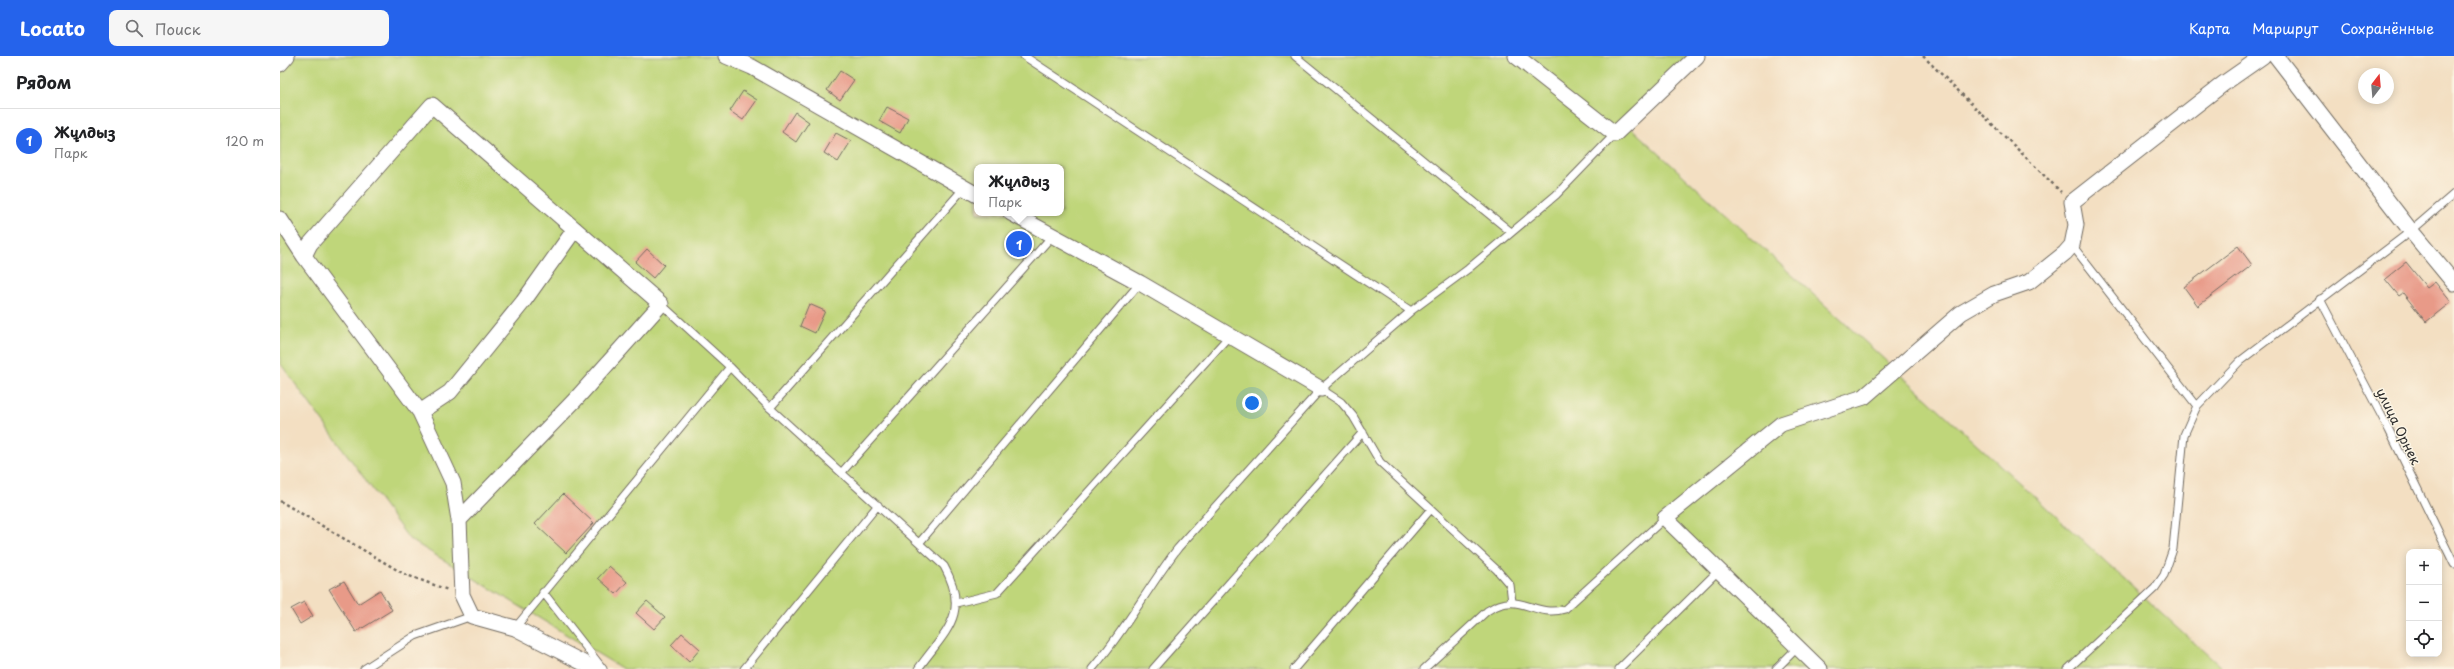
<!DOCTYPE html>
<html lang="ru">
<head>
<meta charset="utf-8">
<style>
  :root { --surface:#fff; --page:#f6f6f6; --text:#202124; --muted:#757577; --line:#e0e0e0; --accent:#2563eb }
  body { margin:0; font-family:"Playpen Sans",sans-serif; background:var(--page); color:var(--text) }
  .controls { position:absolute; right:12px; bottom:12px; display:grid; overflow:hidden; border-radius:8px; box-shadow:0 2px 10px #0003 }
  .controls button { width:36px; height:36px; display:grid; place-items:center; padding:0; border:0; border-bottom:1px solid var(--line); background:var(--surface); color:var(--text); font:20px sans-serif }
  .compass { position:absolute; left:2078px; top:12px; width:36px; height:36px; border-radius:50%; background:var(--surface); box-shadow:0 2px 10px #0003; rotate:16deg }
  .you { position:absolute; left:972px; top:347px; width:14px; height:14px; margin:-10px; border:3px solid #fff; border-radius:50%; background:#1a73e8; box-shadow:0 0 0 6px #1a73e833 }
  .badge { display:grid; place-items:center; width:26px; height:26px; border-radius:50%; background:var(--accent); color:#fff; font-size:13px; font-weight:700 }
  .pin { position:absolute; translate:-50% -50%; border:2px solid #fff; box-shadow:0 1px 4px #0006 }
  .popup { position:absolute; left:694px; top:108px; width:90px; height:52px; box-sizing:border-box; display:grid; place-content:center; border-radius:8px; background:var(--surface); filter:drop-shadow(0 1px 3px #0005); font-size:13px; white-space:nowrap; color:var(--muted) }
  .popup b { font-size:15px; color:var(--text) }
  .popup::after { content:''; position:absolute; left:50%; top:100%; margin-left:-8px; border:8px solid transparent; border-top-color:var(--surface) }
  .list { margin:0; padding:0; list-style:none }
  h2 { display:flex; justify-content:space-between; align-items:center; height:52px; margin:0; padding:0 16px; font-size:17px }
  h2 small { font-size:13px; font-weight:400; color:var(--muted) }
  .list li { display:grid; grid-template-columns:26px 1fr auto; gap:12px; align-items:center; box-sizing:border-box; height:64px; padding:0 16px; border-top:1px solid var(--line) }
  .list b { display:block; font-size:15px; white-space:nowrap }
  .list p { margin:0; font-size:13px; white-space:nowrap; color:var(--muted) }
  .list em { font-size:13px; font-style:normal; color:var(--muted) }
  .icon { flex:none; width:22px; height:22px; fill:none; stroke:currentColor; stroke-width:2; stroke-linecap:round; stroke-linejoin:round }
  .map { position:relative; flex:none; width:2174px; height:613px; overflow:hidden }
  header { display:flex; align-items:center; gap:24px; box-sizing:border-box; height:56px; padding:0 20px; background:var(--accent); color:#fff }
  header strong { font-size:19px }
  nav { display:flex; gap:22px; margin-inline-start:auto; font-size:14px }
  .search { width:280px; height:36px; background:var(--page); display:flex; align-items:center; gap:10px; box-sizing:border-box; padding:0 14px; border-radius:8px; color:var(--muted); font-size:15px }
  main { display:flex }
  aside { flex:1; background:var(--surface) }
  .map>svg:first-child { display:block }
  .green { fill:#bfd67a; stroke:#758052; fill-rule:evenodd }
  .building { fill:#e89a88 }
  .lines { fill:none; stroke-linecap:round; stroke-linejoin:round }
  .service-casing { stroke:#716a60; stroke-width:9 }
  .minor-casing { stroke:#716a60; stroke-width:17 }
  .path { stroke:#716a60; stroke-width:2.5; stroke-dasharray:3 3; stroke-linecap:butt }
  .service { stroke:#fff; stroke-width:7 }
  .minor { stroke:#fff; stroke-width:15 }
  .labels { text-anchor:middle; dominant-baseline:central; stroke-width:3; stroke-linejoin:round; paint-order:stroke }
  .street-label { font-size:13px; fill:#2b2b2b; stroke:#fcf5e5 }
</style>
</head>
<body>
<header>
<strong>Locato</strong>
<div class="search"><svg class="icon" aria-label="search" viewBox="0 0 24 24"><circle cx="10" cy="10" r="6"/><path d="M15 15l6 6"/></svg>Поиск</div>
<nav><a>Карта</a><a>Маршрут</a><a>Сохранённые</a></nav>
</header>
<main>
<aside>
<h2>Рядом<small></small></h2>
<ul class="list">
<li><span class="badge">1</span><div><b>Жұлдыз</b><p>Парк</p></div><em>120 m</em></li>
</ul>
</aside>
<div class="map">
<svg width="2174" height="613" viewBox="0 0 2174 613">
  <rect width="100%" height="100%" fill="#fcf5e5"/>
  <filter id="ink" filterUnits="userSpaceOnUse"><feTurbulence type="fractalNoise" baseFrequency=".025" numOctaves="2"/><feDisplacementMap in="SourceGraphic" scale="8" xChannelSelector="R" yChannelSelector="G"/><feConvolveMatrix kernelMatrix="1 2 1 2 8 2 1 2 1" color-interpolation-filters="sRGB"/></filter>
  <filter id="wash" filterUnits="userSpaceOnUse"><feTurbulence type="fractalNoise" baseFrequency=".012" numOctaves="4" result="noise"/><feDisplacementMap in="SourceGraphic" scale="16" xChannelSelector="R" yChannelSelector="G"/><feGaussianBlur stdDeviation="0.9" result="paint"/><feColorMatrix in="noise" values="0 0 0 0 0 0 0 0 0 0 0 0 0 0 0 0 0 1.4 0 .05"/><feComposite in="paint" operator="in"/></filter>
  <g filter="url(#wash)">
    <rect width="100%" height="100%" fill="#f3dfc2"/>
    <path class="green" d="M0,0H1413L1349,70L1943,613H343L129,483L0,307ZM697,111H781V157H697Z"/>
    <g id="blocks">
      <path class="building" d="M560,15L574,24L560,44L547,34Z
        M463,35L477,44L463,64L450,55Z
        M607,51L628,62L620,77L599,65Z
        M515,56L529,66L516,86L502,76Z
        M556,77L571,85L558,106L544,97Z
        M1958,190L1972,209L1918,250L1904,231Z
        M367,193L384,209L373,222L355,206Z
        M2126,206L2147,232L2155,226L2171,246L2146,266L2123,237L2119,240L2105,223Z
        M529,248L545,255L535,277L520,270Z
        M283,438L314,467L286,497L255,468Z
        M329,510L347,526L336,538L318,522Z
        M64,525L78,548L100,534L112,554L76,576L49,533Z
        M367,545L385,561L374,573L356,557Z
        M24,546L33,560L20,568L11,553Z
        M402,577L420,593L409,606L391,589Z"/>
    </g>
  </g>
  <g filter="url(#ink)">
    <use href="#blocks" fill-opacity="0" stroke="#716a60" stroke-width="1"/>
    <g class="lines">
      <defs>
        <path id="service" d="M744,0L1131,255
          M1015,0L1231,176
          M1792,189L1917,350
          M2040,243L2109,374L2174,508
          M381,248L450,311L490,352L664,510C691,559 665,575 638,613
          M490,352L684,132
          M562,416L773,179
          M1151,453L1100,406L1073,360L1061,346L1041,333L1131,255L1188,213L1276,139L1335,78
          M640,486L860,227
          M263,536L323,613
          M676,547L717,537L950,279
          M235,572L450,311
          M84,613L135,580L192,560
          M464,613L598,449
          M812,613C845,575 868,531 898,492L1041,333
          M873,613L1083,376
          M1014,613L1151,453L1217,514L1230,529L1232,546
          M1144,613L1207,555C1241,533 1253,563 1285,553L1385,462
          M1339,613L1439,514
          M1496,613L1518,591
          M1788,613L1875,532L1884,519L1893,493L1904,379L1917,350L1960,305L2131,175L2174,138"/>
        <path id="minor" d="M446,0L472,11L697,139
          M1236,0L1335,78L1417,0
          M1996,0L2131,175L2174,227
          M0,8L7,0
          M731,157L860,227L1041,333
          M0,163L24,200
          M140,356L170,336L243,246L295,173
          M179,464L295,344L381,248L152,49L30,188L24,200L140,356L173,427L179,464L182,539L192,560L235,572L315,613
          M1540,613L1385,462L1501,368L1584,341L1681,257L1714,238L1749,226L1785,197L1792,189L1796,169L1792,146L1943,28L1983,0"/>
      </defs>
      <use href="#service" class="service-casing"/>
      <use href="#minor" class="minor-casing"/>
      <path class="path" d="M1643,0L1781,136
        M0,445L124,518L168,534"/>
      <use href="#service" class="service"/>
      <use href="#minor" class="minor"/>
    </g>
  </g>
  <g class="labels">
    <g class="street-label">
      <text transform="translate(2119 370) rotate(64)">улица Орнек</text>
    </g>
  </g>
</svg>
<div class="controls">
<button>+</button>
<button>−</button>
<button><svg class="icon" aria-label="locate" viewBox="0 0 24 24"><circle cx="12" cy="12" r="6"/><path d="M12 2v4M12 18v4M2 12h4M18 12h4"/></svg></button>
</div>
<svg class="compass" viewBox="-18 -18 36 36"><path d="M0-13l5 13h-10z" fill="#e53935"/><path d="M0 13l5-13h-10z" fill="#757577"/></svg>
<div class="you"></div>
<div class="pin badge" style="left:739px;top:188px">1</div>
<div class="popup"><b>Жұлдыз</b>Парк</div>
</div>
</main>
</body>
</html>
